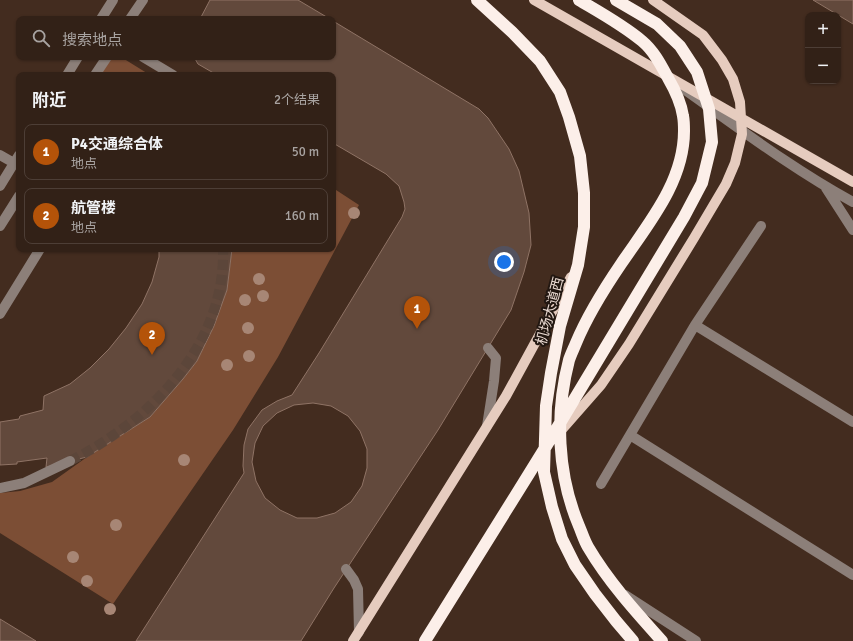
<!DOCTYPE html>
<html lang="zh">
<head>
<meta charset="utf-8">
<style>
  :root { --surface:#322117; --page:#3d2e24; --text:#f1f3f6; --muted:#a8a3a1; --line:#4d3e36; --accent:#b45309 }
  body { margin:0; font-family:Signika,"Noto Sans SC",sans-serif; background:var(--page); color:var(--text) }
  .controls { position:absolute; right:12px; top:12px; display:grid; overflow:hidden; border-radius:8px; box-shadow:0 1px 3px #0004 }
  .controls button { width:36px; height:36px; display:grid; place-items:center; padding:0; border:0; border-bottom:1px solid var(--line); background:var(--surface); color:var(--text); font:20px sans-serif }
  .you { position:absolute; left:504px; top:262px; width:14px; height:14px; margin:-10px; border:3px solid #fff; border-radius:50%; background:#1a73e8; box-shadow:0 0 0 6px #1a73e833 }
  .badge { display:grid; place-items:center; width:26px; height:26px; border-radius:50%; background:var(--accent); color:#fff; font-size:13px; font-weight:700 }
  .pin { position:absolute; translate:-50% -33px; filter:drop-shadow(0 1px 2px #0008) }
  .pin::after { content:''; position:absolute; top:21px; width:14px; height:12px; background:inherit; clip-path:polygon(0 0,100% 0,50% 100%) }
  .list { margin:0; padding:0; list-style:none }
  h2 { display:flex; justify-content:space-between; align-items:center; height:52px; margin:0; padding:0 16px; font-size:17px }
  h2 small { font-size:13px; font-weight:400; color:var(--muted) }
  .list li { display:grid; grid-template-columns:26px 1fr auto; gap:12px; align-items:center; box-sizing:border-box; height:56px; margin:0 8px 8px; padding:0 8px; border:1px solid var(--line); border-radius:8px }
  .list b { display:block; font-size:15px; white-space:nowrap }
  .list p { margin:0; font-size:13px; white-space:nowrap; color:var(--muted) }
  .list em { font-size:13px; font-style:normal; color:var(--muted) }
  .icon { flex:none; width:22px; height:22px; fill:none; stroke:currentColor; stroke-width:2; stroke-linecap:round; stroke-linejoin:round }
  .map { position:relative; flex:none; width:853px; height:641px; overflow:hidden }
  .search { position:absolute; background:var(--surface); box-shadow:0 1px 3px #0004; left:16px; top:16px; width:320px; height:44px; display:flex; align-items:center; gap:10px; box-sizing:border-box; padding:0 14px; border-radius:8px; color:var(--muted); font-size:15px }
  .panel { position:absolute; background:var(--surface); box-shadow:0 1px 3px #0004; left:16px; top:72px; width:320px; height:180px; border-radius:8px }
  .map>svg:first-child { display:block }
  .green { fill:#7c4e35 }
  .building { fill:#62493c; stroke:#8f7365; fill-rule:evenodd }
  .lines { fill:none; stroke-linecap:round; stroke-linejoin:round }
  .minor-tunnel { stroke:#5c463a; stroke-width:10; stroke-dasharray:10 5; stroke-linecap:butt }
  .minor { stroke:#8c7f79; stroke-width:10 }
  .major { stroke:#e6ccbf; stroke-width:10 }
  .highway { stroke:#fcefe9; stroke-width:12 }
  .tree { fill:#a78675 }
  .labels { text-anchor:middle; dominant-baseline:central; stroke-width:4; stroke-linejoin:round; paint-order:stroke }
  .street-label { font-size:14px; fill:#e9d9d1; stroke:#221711 }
</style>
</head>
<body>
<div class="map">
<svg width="853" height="641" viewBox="0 0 853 641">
  <rect width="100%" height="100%" fill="#432c1f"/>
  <path class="green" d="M111,57H121L150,75H100Z
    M333,188L359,205L278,357L233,430L113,604L0,533V493L20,491L52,482L87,457L150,417L183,379L197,361L227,290L232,249H333Z"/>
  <path class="building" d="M210,0H298L330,19H200Z
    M813,0H853V24Z
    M333,21L479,109L488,118L509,149L519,171L529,213L531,245L524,272L511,310L438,430L334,588L301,641H136L244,473L243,466L244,445L248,429L262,410L277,401L292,395L319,353L402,217L405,209L404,202L399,186L386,174L333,143V75H217L198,64L194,57H333ZM313,403L331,406L348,416L360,431L367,449V468L362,486L351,502L335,513L317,518H297L280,510L265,498L256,481L252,462L255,443L263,426L277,413L294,405Z
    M159,249H232L227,290L214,326L197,361L183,379L150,417L87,457L46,467L47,458L17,462V464L0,465V422L19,419L20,416L43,410L44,396L70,384L90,368L109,349L126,328L142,304L152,282L159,257Z
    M0,619L36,641H0Z"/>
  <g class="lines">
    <path class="minor-tunnel" d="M70,461C150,421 226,345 223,249"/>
    <path class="minor" d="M101,19L113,0
      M130,19L143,0
      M143,57L173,75
      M67,75L78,57
      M95,75L107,57
      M685,90C740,129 794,170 853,202
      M0,155L14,163
      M0,186L19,155
      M826,188L853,230
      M0,226L19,196
      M761,226L695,325L853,422
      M0,314L40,249
      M487,426L494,381L496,358L488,348
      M630,435L853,575
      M601,484L695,325
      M0,488L24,483L70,461
      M346,569L354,580L358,589L359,632
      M625,595L696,641"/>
    <path class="major" d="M534,0L853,182
      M558,434L601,385L629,344L694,238L726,184L735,163L742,134L740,102L733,79L722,60L703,35L653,0
      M353,641L506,396L571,277"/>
    <path class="highway" d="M477,0L512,32L540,61L560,92L569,117L580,156L584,193V227L578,265L560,326L551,373L546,406L544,472L552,507L562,539L575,565L595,594L616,621L633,641
      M579,0C601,13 623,25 642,41C654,51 661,65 668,78C675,90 681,102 683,116C684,121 684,126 684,131C684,182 648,224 621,264C604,289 588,314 576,343C574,348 571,354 569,360C555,414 557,474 579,526C582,533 584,540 588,547C608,581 635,611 662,641
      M425,641L545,448L684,217L702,183L712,142L709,109L697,72L680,46L657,24L616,0"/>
  </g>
  <g class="tree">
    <circle cx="354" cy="213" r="6"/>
    <circle cx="259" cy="279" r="6"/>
    <circle cx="263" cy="296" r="6"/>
    <circle cx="245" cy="300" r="6"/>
    <circle cx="248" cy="328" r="6"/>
    <circle cx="249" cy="356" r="6"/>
    <circle cx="227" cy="365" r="6"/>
    <circle cx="184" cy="460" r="6"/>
    <circle cx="116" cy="525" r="6"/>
    <circle cx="73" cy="557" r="6"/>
    <circle cx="87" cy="581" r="6"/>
    <circle cx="110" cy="609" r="6"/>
  </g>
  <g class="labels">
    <g class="street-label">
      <text transform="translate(550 311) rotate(-75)">机场大道西</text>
    </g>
  </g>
</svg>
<div class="controls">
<button>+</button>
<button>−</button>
</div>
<div class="you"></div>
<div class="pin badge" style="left:417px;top:329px">1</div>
<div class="pin badge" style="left:152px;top:355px">2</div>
<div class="search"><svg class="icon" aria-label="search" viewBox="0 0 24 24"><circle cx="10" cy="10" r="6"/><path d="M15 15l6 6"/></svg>搜索地点</div>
<section class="panel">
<h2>附近<small>2个结果</small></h2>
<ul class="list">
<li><span class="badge">1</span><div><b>P4交通综合体</b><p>地点</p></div><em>50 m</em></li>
<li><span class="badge">2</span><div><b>航管楼</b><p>地点</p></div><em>160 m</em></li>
</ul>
</section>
</div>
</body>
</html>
